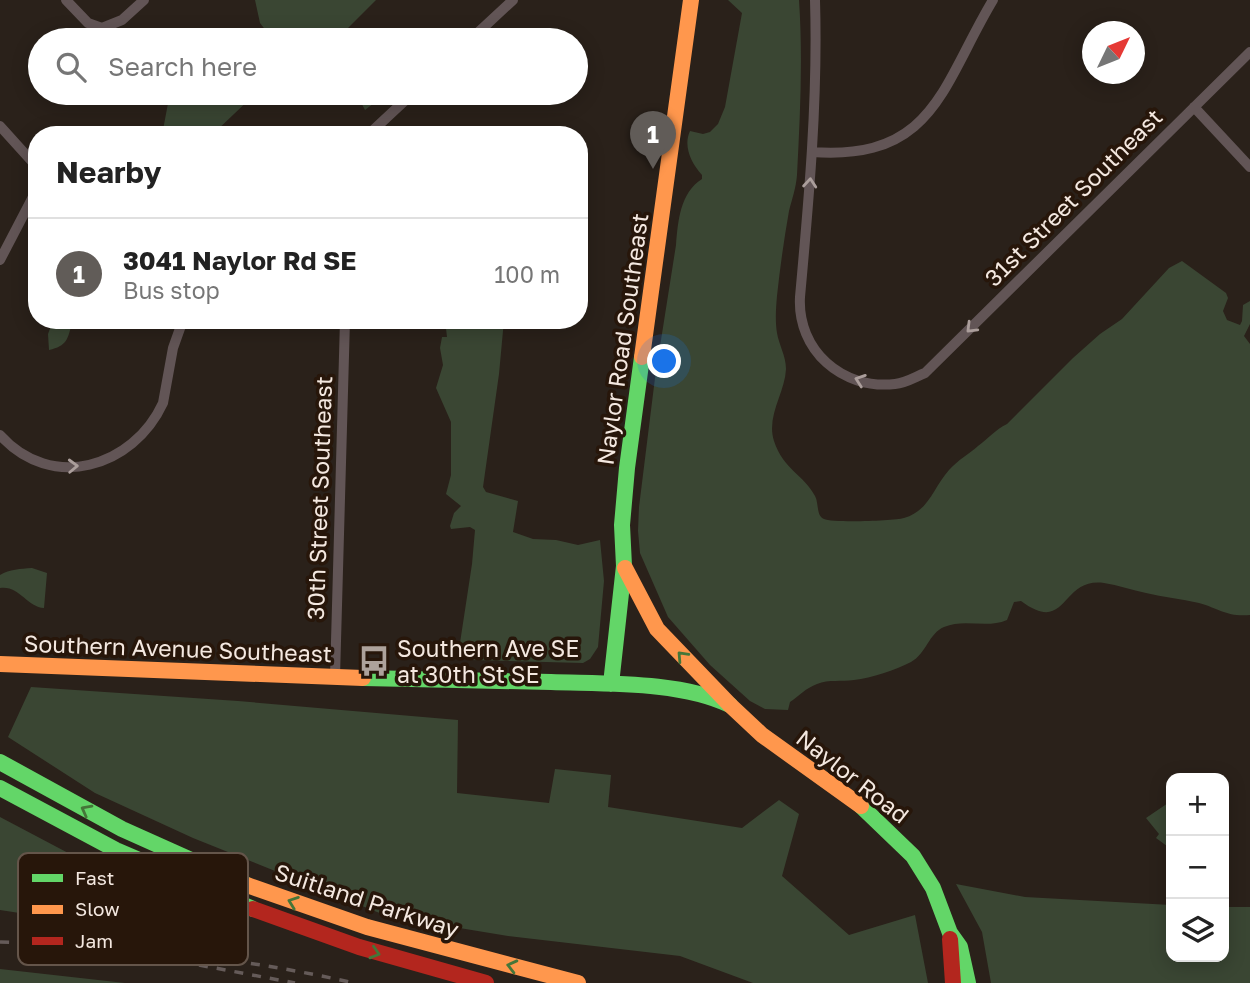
<!DOCTYPE html>
<html lang="en">
<head>
<meta charset="utf-8">
<style>
  :root { --surface:#fff; --page:#f6f6f6; --text:#222; --muted:#767676; --line:#e0e0e0; --accent:#615c58 }
  body { margin:0; font-family:"Golos Text",sans-serif; background:var(--page); color:var(--text) }
  .controls { position:absolute; right:21px; bottom:21px; display:grid; overflow:hidden; border-radius:14px; box-shadow:0 4px 18px #0003 }
  .controls button { width:63px; height:63px; display:grid; place-items:center; padding:0; border:0; border-bottom:2px solid var(--line); background:var(--surface); color:var(--text); font:35px sans-serif }
  .compass { position:absolute; left:1082px; top:21px; width:63px; height:63px; border-radius:50%; background:var(--surface); box-shadow:0 4px 18px #0003; rotate:47deg }
  .you { position:absolute; left:665px; top:362px; width:24px; height:24px; margin:-18px; border:5px solid #fff; border-radius:50%; background:#1a73e8; box-shadow:0 0 0 10px #1a73e833 }
  .badge { display:grid; place-items:center; width:46px; height:46px; border-radius:50%; background:var(--accent); color:#fff; font-size:23px; font-weight:700 }
  .pin { position:absolute; translate:-50% -58px; filter:drop-shadow(0 2px 4px #0008) }
  .pin::after { content:''; position:absolute; top:37px; width:24px; height:21px; background:inherit; clip-path:polygon(0 0,100% 0,50% 100%) }
  .list { margin:0; padding:0; list-style:none }
  h2 { display:flex; justify-content:space-between; align-items:center; height:91px; margin:0; padding:0 28px; font-size:30px }
  h2 small { font-size:23px; font-weight:400; color:var(--muted) }
  .list li { display:grid; grid-template-columns:46px 1fr auto; gap:21px; align-items:center; box-sizing:border-box; height:112px; padding:0 28px; border-top:2px solid var(--line) }
  .list b { display:block; font-size:26px; white-space:nowrap }
  .list p { margin:0; font-size:23px; white-space:nowrap; color:var(--muted) }
  .list em { font-size:23px; font-style:normal; color:var(--muted) }
  .icon { flex:none; width:38px; height:38px; fill:none; stroke:currentColor; stroke-width:2; stroke-linecap:round; stroke-linejoin:round }
  .map { position:relative; flex:none; width:1250px; height:983px; overflow:hidden }
  .search { position:absolute; background:var(--surface); box-shadow:0 4px 18px #0003; left:28px; top:28px; width:560px; height:77px; display:flex; align-items:center; gap:18px; box-sizing:border-box; padding:0 24px; border-radius:38px; color:var(--muted); font-size:26px }
  .panel { position:absolute; background:var(--surface); box-shadow:0 4px 18px #0003; left:28px; top:126px; width:560px; height:203px; border-radius:28px }
  .map>svg:first-child { display:block }
  .green { fill:#3a4633 }
  .lines { fill:none; stroke-linecap:round; stroke-linejoin:round }
  .street { stroke:#625556; stroke-width:10 }
  .fast { stroke:#63d668; stroke-width:16 }
  .slow { stroke:#ff974d; stroke-width:16 }
  .jam { stroke:#b3261e; stroke-width:16 }
  .rail { stroke:#655b59; stroke-width:3.5; stroke-dasharray:9 9; stroke-linecap:butt }
  .oneway { stroke:#ab9e9b }
  .oneway2 { stroke:#457639 }
  .labels { text-anchor:middle; dominant-baseline:central; stroke-width:7; stroke-linejoin:round; paint-order:stroke }
  .street-label { font-size:23px; fill:#f4e8e0; stroke:#27160a }
  .poi-label { font-size:23px; fill:#f4e8e0; stroke:#27160a; text-anchor:start }
  .key { fill:#27160a; stroke:#64554a; stroke-width:2 }
  .key-label { font-size:19px; fill:#f4e8e0 }
</style>
</head>
<body>
<div class="map">
<svg width="1250" height="983" viewBox="0 0 1250 983">
  <rect width="100%" height="100%" fill="#2a211a"/>
  <path class="green" d="M255,0H376L336,40H273L260,23Z
    M728,0H799C803,59 800,117 797,175C796,188 792,199 789,211C784,239 780,268 777,296C776,307 775,321 777,333C779,345 786,356 786,369C785,393 766,416 774,441C783,469 804,475 815,496C819,503 816,516 824,519C832,523 894,521 904,518C929,511 933,488 949,470C958,460 969,454 978,446C989,438 995,430 1007,424L1073,358L1100,334L1122,319L1169,268L1182,261L1226,293L1228,298L1223,311L1227,320L1240,325L1242,321L1243,305L1250,301V324L1244,336L1250,344V615C1227,617 1220,609 1199,603C1181,599 1163,597 1146,593C1132,590 1118,585 1104,583C1060,577 1068,636 1021,601L1014,602L1007,620C986,629 965,618 944,627C929,633 926,654 911,662C895,670 872,678 854,680C841,682 829,679 817,684C806,688 799,696 790,702L788,710L765,709L750,701L710,665L668,617L640,553L638,531L639,507L655,378L676,245C678,221 680,193 702,179V175C691,163 683,146 690,131L703,134L710,132L718,124L725,107L742,13Z
    M170,93H256L212,135H162Z
    M356,93H387L365,110Z
    M53,320H72V322C68,339 67,346 49,350L48,334Z
    M445,320H504L499,374L483,487L486,492L518,501L513,532L533,539L556,540L578,545L600,540L604,581L598,647L590,659L583,663L471,660L458,656L472,564L475,530L470,527L451,529L450,526L454,513L461,506L446,494L451,475V422L436,388L443,365L440,348L442,337H447Z
    M32,568L47,573L44,608C27,607 19,585 0,588V575C10,569 20,569 32,568Z
    M31,687L238,701L458,720L457,793L549,803L555,769L611,775L608,807L742,828L779,800L799,814L782,876L849,935L915,915L928,983H753L680,956L508,936L387,916L193,838L95,793L8,737Z
    M1171,801V849L1156,838L1159,834L1146,818Z
    M0,817L161,902L243,938L235,946C157,930 78,923 0,910Z
    M956,884L1025,897L1171,905V957H1224V907H1250V983H991L982,932Z
    M0,969L125,983H0Z"/>
  <g class="lines">
    <path class="street" d="M66,0L88,23L102,28L122,20L144,0
      M815,0C818,99 809,198 800,297C797,350 842,390 895,384C906,383 915,377 925,373L1250,52
      M470,40L513,0
      M1194,107L1250,167
      M0,126L37,167
      M368,135L413,93
      M812,152C934,161 942,85 993,0
      M0,260L37,189
      M0,435C51,492 133,468 163,403L173,348L183,320
      M335,677L345,320"/>
    <path class="fast" d="M363,678C426,679 488,681 551,682C606,684 680,681 730,705
      M611,684L624,566L622,525L627,468L642,357
      M0,762L122,829L247,885
      M0,788L116,850L253,909
      M861,806L913,856L933,888L950,933L960,947L968,983"/>
    <path class="slow" d="M642,357L691,0
      M625,568L657,629L730,705L762,735L861,806
      M0,664L363,678
      M247,885L367,927L578,983"/>
    <path class="jam" d="M253,909L359,947L486,983
      M950,939L953,983"/>
    <path class="rail" d="M0,942C121,946 235,956 354,983
      M199,965L295,983"/>
  </g>
  <defs><path id="oneway-chevron" d="M-2-3.5L2.5 0L-2 3.5" fill="none" stroke-width="1.6" stroke-linecap="round" stroke-linejoin="round" transform="scale(1.75)"/></defs>
  <g class="oneway">
    <use href="#oneway-chevron" transform="translate(810 183) rotate(-85)"/>
    <use href="#oneway-chevron" transform="translate(971 328) rotate(135)"/>
    <use href="#oneway-chevron" transform="translate(860 380) rotate(-161)"/>
    <use href="#oneway-chevron" transform="translate(73 466) rotate(-2)"/>
  </g>
  <g class="oneway2">
    <use href="#oneway-chevron" transform="translate(682 656) rotate(-133)"/>
    <use href="#oneway-chevron" transform="translate(86 810) rotate(-152)"/>
    <use href="#oneway-chevron" transform="translate(293 902) rotate(-160)"/>
    <use href="#oneway-chevron" transform="translate(375 953) rotate(17)"/>
    <use href="#oneway-chevron" transform="translate(512 966) rotate(-166)"/>
  </g>
  <defs>
    <symbol id="bus-bare" viewBox="-9 -9 18 18"><path d="M-5-6H5V4H4V6H2V4H-2V6H-4V4H-5ZM-3.5-4V0h7V-4ZM-3.5 1.2v1.5H-2V1.2ZM2 1.2v1.5H3.5V1.2Z" fill="#ada29b" stroke="#27160a" stroke-width="2.5" paint-order="stroke"/></symbol>
  </defs>
  <g fill-rule="evenodd">
    <use href="#bus-bare" x="352" y="639" width="44" height="44"/>
  </g>
  <g class="labels">
    <g class="street-label">
      <text transform="translate(1073 197) rotate(-45)">31st Street Southeast</text>
      <text transform="translate(622 339) rotate(-82)">Naylor Road Southeast</text>
      <text transform="translate(319 498) rotate(-88)">30th Street Southeast</text>
      <text transform="translate(178 648) rotate(2)">Southern Avenue Southeast</text>
      <text transform="translate(853 776) rotate(38)">Naylor Road</text>
      <text transform="translate(367 900) rotate(18)">Suitland Parkway</text>
    </g>
    <g class="poi-label">
      <text x="397" y="648">Southern Ave SE<tspan x="397" dy="26">at 30th St SE</tspan></text>
    </g>
  </g>
  <rect x="18" y="853" width="230" height="112" rx="10" class="key"/>
  <rect x="32" y="874" width="31" height="8" fill="#63d668"/>
  <rect x="32" y="905" width="31" height="9" fill="#ff974d"/>
  <rect x="32" y="937" width="31" height="8" fill="#b3261e"/>
  <g class="key-label">
    <text x="75" y="885">Fast</text>
    <text x="75" y="916">Slow</text>
    <text x="75" y="948">Jam</text>
  </g>
</svg>
<div class="controls">
<button>+</button>
<button>−</button>
<button><svg class="icon" aria-label="layers" viewBox="0 0 24 24"><path d="M12 4l9 5-9 5-9-5zM3 14l9 5 9-5"/></svg></button>
</div>
<svg class="compass" viewBox="-18 -18 36 36"><path d="M0-13l5 13h-10z" fill="#e53935"/><path d="M0 13l5-13h-10z" fill="#767676"/></svg>
<div class="you"></div>
<div class="pin badge" style="left:653px;top:169px">1</div>
<div class="search"><svg class="icon" aria-label="search" viewBox="0 0 24 24"><circle cx="10" cy="10" r="6"/><path d="M15 15l6 6"/></svg>Search here</div>
<section class="panel">
<h2>Nearby<small></small></h2>
<ul class="list">
<li><span class="badge">1</span><div><b>3041 Naylor Rd SE</b><p>Bus stop</p></div><em>100 m</em></li>
</ul>
</section>
</div>
</body>
</html>
